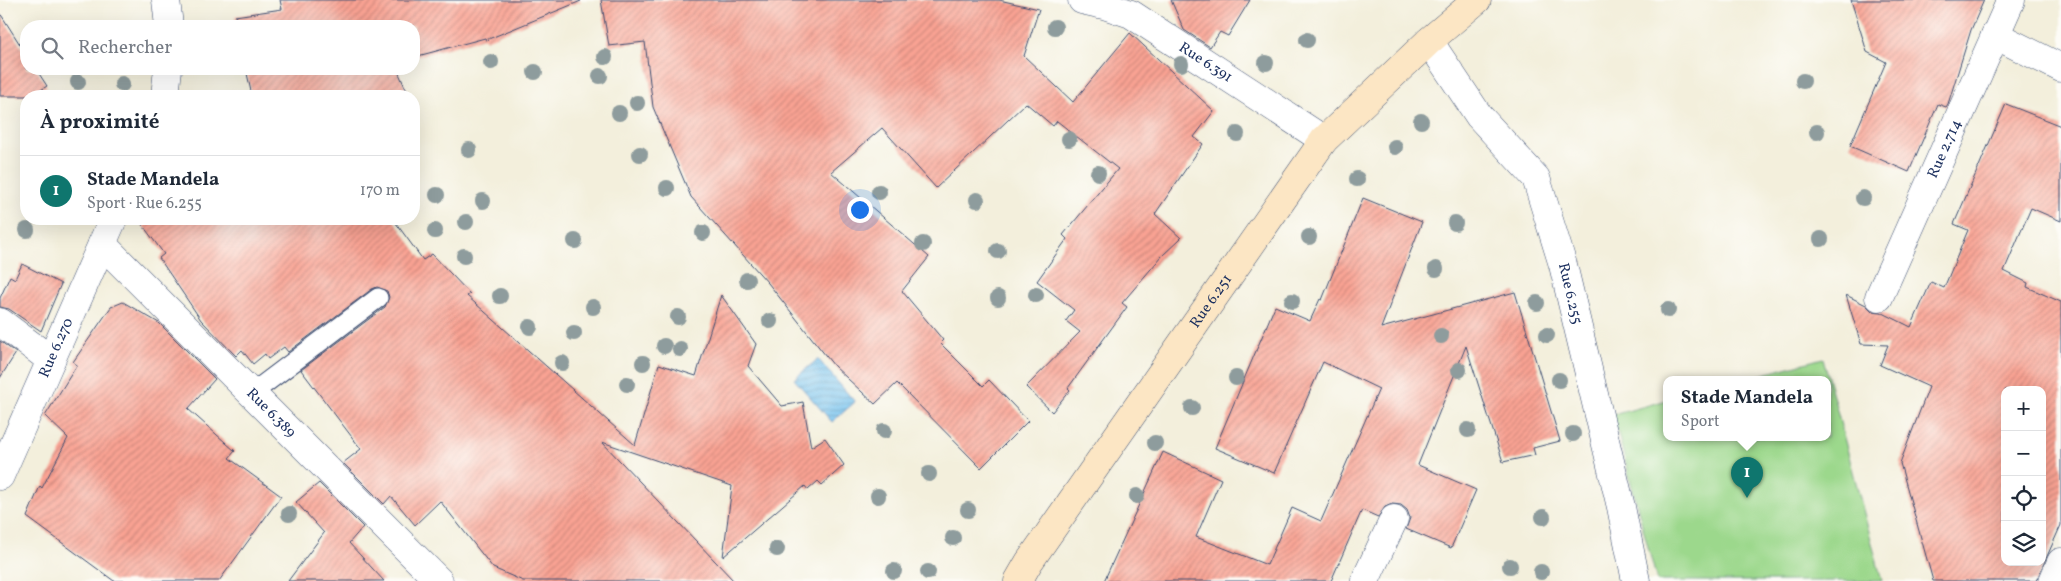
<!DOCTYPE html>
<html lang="fr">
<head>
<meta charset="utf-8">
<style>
  :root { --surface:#fff; --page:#f6f6f7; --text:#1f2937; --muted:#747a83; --line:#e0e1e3; --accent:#0f766e }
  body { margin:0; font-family:Vollkorn,serif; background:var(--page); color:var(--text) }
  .controls { position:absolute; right:15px; bottom:15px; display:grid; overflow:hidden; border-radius:10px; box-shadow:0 5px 20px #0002 }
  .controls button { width:45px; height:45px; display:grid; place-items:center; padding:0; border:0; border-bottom:1px solid var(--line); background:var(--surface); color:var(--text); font:25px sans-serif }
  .you { position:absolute; left:859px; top:209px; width:18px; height:18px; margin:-12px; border:4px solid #fff; border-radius:50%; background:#1a73e8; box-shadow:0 0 0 8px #1a73e833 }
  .badge { display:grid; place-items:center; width:32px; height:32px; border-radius:50%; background:var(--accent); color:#fff; font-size:16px; font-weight:700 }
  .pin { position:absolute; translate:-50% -41px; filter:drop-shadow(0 1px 2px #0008) }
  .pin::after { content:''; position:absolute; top:26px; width:18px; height:15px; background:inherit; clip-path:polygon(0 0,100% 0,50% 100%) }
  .popup { position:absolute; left:1663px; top:376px; width:168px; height:65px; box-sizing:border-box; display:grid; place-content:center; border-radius:10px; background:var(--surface); filter:drop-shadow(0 1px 4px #0005); font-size:16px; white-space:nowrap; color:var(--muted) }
  .popup b { font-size:19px; color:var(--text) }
  .popup::after { content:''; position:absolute; left:50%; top:100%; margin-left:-10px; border:10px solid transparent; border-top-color:var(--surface) }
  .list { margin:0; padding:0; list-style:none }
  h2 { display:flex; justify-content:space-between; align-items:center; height:65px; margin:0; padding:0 20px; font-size:21px }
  h2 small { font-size:16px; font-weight:400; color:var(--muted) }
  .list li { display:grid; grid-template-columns:32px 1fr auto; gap:15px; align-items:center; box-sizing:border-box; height:70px; padding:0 20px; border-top:1px solid var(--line) }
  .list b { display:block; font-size:19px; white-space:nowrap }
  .list p { margin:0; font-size:16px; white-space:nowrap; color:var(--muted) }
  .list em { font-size:16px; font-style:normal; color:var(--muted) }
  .icon { flex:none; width:28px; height:28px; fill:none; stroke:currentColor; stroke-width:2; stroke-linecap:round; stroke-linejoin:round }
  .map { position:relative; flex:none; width:2061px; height:581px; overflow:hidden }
  .search { position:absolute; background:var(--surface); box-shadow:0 5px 20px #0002; left:20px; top:20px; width:400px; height:55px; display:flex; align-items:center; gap:12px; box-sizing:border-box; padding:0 18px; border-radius:20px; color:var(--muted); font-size:19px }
  .panel { position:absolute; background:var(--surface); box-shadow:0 5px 20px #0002; left:20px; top:90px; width:400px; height:135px; border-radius:20px }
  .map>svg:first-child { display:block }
  .green { fill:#9cd88c; stroke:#5c8475 }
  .water { fill:url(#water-rules); stroke:#4778a6 }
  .building { fill:url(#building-hatch); fill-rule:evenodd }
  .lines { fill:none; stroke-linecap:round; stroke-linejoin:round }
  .service-casing { stroke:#3b4c71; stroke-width:21 }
  .minor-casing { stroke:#3b4c71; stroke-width:29 }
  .secondary-casing { stroke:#3b4c71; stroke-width:29 }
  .service { stroke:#fff; stroke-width:19 }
  .minor { stroke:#fff; stroke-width:28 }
  .secondary { stroke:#fce6c4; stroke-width:28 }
  .tree { fill:#8e9c9d }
  .labels { text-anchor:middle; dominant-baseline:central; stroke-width:4; stroke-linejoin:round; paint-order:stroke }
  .street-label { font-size:15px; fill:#1b2f5e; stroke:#fdfcf7 }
</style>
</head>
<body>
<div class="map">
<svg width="2061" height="581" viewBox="0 0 2061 581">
  <defs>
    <pattern id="water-rules" width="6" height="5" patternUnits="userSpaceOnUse" patternTransform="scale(1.25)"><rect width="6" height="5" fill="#73c1ee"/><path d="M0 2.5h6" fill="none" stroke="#5e9dc4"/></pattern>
    <pattern id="building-hatch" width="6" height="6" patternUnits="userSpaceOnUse" patternTransform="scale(1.25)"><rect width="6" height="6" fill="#faa393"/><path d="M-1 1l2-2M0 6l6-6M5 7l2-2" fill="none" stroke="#ca857b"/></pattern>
  </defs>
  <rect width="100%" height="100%" fill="#fdfcf7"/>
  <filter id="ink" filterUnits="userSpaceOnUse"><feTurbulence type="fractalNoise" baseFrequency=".02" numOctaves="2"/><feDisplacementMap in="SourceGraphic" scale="10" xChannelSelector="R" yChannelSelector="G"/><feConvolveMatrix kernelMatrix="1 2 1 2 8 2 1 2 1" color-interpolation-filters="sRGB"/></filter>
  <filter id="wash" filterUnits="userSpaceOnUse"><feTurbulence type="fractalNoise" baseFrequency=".0096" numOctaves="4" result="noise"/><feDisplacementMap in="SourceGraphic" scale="20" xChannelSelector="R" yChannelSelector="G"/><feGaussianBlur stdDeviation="1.12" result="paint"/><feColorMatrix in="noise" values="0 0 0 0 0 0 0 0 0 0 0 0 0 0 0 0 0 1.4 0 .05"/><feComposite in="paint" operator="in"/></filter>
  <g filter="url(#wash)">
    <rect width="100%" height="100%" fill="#f3efdc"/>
    <path class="green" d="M1823,358L1882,581H1657L1613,415L1667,400V437H1827V379H1745Z"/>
    <path class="water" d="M818,359L855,402L832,422L794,379Z"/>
    <g id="blocks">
      <path class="building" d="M280,0H580L581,1L486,40L485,38L414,57V26H237L235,16L282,9Z
        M601,0H999L1039,9L1024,56L1073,102L1130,33L1214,111L1194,137L1203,144L1155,214L1181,238L1162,256L1122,303L1127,307L1068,388L1070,390L1052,412L1026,387L1080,332L1066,321L1074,310L1037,281L1067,239L1063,235L1118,169L1057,121L1053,126L1026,103L936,188L882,128L831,172L929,257L902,291L943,340L940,343L983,386L989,380L1028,421L981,468L897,383L875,404L834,366L768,283L691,197L653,107L645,42L609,46Z
        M1171,0H1250L1228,36L1220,32L1210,47L1184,30Z
        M1851,0H1984L1971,30L1948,104L1946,107L1938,104L1909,172L1850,146L1886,62L1867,52Z
        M0,13L26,54V69H36L47,86L32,96H0Z
        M246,69H397L409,96H252Z
        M2006,104L2061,126V221L2031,208L2004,271L2028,283L2027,287L2061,302V525L2036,581H1933L1900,463L1929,387L1880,365L1888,345L1861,344L1846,295L1866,305L1872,311L1881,312L1911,327L1931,282L1944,288L1968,230L1954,224ZM2005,390H2042V562H2005Z
        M1363,198L1422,222L1381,328L1515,292L1560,441L1533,448L1535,455L1503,462L1466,346L1418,465L1476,490L1451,548L1406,529L1410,518L1407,510L1401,505L1392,504L1385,507L1378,517L1362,510L1331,581H1104L1163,452L1221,479L1196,537L1267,565L1292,508L1321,521L1379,389L1323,362L1274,473L1215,448L1275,306L1310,321L1320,299L1322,300Z
        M138,219H393L423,260L432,254L470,294L467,296L635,445L659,364L696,376L721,295L756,344L748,366L782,406L803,402L811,447L825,438L844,465L822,485L818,481L808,490L805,486L723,557L732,486L602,442L734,581H523L493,568L440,501L415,525L391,496L384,504L343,463L361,449L301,370L385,307L389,297L387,291L377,287L372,289L288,352L284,347L268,359L265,354L253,364L242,350L236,356L201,320L159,258L164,254Z
        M22,264L61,284L41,331L9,309L0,307V298L10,276L15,279Z
        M123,302L159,323L215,379L188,409L235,451L229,458L281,496L219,581H114L27,517L40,486L42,488L68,438L45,416L77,365L73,362L111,307Z
        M0,341L16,353L0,378Z
        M319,483L363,527L349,543L384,581H288L324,533L296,502Z"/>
    </g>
  </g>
  <g filter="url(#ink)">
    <use href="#blocks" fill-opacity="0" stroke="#3b4c71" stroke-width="1"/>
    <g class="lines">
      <defs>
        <path id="service" d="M251,394L378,298"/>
        <g id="minor">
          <path d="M166,0L169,26"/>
          <path id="s1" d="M1082,0L1104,5L1131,14L1324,140"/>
          <path d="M1995,35L2061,68"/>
          <path id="s2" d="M1429,41L1479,116L1536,178L1563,265L1621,507L1636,581"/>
          <path d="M165,96L168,69"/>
          <path id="s3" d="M102,244L439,581"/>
          <path id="s4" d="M1879,297L2011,0"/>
          <path d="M0,322L51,360"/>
          <path id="s5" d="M0,476L113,219"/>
          <path d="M1365,581L1394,519"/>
          <path d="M2053,581L2061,562"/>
        </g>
        <g id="secondary">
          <path id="s6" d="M1018,581L1029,562L1324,140L1429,41L1477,0"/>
        </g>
      </defs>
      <use href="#service" class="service-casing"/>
      <use href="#minor" class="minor-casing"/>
      <use href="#secondary" class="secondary-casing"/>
      <use href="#service" class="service"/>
      <use href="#minor" class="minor"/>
      <use href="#secondary" class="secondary"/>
    </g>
    <g class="tree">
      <circle cx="1055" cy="27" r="8"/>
      <circle cx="1307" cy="40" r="8"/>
      <circle cx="605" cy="57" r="8"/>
      <circle cx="491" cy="62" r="8"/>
      <circle cx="1266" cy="63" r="8"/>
      <circle cx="1181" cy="64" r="8"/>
      <circle cx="535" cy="72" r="8"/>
      <circle cx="600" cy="76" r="8"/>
      <circle cx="1803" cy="81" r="8"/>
      <circle cx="78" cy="82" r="8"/>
      <circle cx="122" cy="84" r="8"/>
      <circle cx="637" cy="103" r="8"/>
      <circle cx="619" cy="113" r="8"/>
      <circle cx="1421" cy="121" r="8"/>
      <circle cx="1817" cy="132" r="8"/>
      <circle cx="1237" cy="134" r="8"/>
      <circle cx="1069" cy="139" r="8"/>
      <circle cx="1395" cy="147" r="8"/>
      <circle cx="469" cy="150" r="8"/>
      <circle cx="640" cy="154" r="8"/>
      <circle cx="1098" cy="173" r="8"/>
      <circle cx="1357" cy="179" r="8"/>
      <circle cx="667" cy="188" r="8"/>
      <circle cx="879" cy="192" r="8"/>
      <circle cx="437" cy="195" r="8"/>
      <circle cx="1863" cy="198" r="8"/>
      <circle cx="977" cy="200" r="8"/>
      <circle cx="483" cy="201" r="8"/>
      <circle cx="466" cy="222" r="8"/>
      <circle cx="1455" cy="223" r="8"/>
      <circle cx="27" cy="230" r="8"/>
      <circle cx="435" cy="231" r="8"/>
      <circle cx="703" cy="233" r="8"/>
      <circle cx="1309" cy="237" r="8"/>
      <circle cx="1821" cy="239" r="8"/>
      <circle cx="575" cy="241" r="8"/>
      <circle cx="923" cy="244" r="8"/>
      <circle cx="998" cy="251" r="8"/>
      <circle cx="464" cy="256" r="8"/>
      <circle cx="1436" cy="269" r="8"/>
      <circle cx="747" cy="280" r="8"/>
      <circle cx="1036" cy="295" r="8"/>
      <circle cx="500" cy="296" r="8"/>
      <circle cx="998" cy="298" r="8"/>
      <circle cx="1292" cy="301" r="8"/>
      <circle cx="1537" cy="303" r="8"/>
      <circle cx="593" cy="307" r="8"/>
      <circle cx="1668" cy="310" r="8"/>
      <circle cx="678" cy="317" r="8"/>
      <circle cx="770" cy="321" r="8"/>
      <circle cx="530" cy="327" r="8"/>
      <circle cx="574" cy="333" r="8"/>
      <circle cx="1547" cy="335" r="8"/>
      <circle cx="1441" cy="336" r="8"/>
      <circle cx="664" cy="346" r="8"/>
      <circle cx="680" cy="349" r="8"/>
      <circle cx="562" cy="363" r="8"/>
      <circle cx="643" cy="363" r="8"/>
      <circle cx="1459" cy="370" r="8"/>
      <circle cx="1236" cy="378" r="8"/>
      <circle cx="1559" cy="380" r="8"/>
      <circle cx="627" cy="384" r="8"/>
      <circle cx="1192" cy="408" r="8"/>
      <circle cx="1468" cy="430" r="8"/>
      <circle cx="884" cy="431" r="8"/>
      <circle cx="1573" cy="434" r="8"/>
      <circle cx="1155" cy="443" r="8"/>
      <circle cx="929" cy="474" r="8"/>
      <circle cx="878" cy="496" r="8"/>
      <circle cx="1137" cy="496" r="8"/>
      <circle cx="968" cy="510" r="8"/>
      <circle cx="289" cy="514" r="8"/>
      <circle cx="1543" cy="517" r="8"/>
      <circle cx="953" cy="538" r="8"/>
      <circle cx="777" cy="549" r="8"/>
      <circle cx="1510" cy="566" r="8"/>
      <circle cx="894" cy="571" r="8"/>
      <circle cx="928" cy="572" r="8"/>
      <circle cx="1541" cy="572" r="8"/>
    </g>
  </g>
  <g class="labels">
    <g class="street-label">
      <text stroke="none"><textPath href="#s1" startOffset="140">Rue 6.391</textPath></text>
      <text stroke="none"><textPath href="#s4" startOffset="162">Rue 2.714</textPath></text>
      <text stroke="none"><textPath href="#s2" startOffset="295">Rue 6.255</textPath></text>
      <text stroke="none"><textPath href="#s6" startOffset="340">Rue 6.251</textPath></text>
      <text stroke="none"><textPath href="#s5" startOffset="140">Rue 6.270</textPath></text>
      <text stroke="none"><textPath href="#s3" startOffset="239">Rue 6.389</textPath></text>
    </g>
  </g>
</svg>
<div class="controls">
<button>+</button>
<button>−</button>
<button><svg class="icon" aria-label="locate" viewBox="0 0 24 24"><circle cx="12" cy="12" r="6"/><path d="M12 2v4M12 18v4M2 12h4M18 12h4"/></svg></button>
<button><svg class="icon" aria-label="layers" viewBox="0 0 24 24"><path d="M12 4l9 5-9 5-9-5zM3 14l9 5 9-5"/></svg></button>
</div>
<div class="you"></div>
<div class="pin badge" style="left:1747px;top:498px">1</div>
<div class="popup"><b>Stade Mandela</b>Sport</div>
<div class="search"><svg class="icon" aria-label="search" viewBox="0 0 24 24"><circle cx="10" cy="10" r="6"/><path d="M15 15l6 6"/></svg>Rechercher</div>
<section class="panel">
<h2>À proximité<small></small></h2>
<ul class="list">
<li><span class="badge">1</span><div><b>Stade Mandela</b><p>Sport · Rue 6.255</p></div><em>170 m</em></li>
</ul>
</section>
</div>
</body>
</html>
